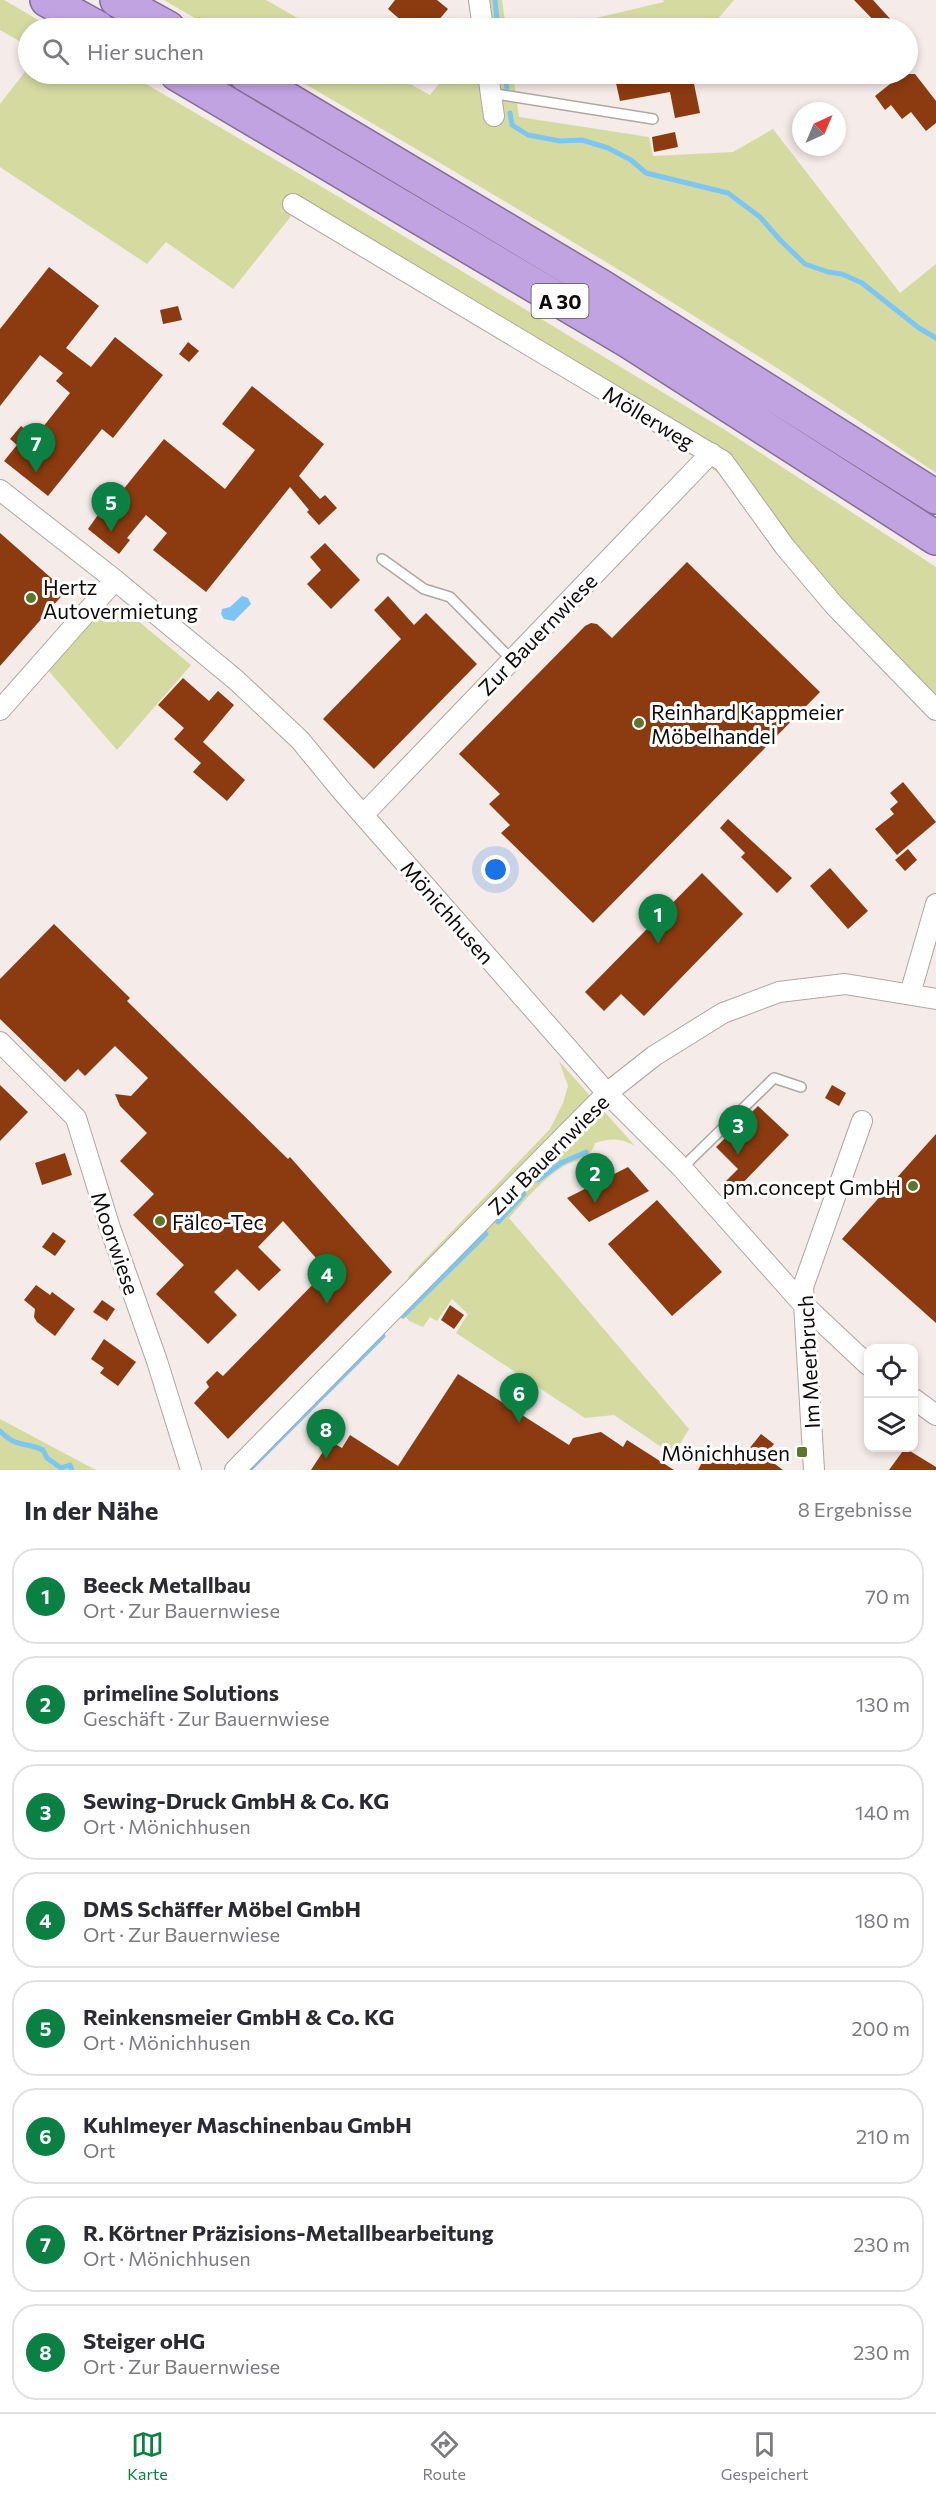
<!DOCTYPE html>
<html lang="de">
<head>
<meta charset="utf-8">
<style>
  :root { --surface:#fff; --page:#f2f2f3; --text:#2b2b33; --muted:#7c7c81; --line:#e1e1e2; --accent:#0b8043 }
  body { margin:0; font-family:Commissioner,sans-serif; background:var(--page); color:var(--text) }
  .controls { position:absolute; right:18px; bottom:18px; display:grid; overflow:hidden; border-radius:12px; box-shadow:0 3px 9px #0003 }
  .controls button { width:54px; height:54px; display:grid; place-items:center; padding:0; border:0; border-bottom:2px solid var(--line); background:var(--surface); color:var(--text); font:30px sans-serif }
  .compass { position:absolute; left:792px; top:102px; width:54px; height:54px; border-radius:50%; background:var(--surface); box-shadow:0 3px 9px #0003; rotate:44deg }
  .you { position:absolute; left:496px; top:870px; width:21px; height:21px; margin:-15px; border:4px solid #fff; border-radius:50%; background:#1a73e8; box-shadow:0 0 0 9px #1a73e833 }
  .badge { display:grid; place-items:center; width:39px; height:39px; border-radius:50%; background:var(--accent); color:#fff; font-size:20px; font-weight:700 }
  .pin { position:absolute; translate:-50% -50px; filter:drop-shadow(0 2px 3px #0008) }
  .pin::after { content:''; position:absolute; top:32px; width:21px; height:18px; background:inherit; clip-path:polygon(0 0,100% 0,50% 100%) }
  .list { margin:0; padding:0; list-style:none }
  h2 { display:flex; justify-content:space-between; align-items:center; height:78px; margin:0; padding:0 24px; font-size:26px }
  h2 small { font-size:20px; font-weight:400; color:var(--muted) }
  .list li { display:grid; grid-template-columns:39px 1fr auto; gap:18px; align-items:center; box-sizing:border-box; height:96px; margin:0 12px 12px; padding:0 12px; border:2px solid var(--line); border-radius:24px }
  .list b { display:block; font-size:22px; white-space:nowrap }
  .list p { margin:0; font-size:20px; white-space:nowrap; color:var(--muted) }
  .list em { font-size:20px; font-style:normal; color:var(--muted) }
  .icon { flex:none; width:33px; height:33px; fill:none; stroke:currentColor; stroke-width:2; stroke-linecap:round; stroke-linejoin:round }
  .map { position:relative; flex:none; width:936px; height:1470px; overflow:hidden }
  .search { position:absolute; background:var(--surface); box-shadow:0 3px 9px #0003; left:18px; right:18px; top:18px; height:66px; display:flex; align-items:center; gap:15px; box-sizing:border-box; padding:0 21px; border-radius:33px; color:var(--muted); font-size:22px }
  .sheet { height:942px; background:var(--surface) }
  nav { display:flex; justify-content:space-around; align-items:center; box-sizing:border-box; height:84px; border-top:2px solid var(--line); background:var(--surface); font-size:16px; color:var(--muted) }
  nav a { display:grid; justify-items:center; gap:3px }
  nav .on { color:var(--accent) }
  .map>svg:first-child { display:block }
  .green { fill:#d5daa1 }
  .water { fill:#7dc6f4 }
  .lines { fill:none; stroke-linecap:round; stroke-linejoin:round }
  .stream { stroke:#7dc6f4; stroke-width:5 }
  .building { fill:#8c3a0f }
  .lane-casing { stroke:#b0a7a3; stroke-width:12 }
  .street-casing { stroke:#b0a7a3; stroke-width:22 }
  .highway-casing { stroke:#836e96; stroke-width:36 }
  .lane { stroke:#fff; stroke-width:9 }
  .street { stroke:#fff; stroke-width:20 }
  .highway { stroke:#c2a3e2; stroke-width:33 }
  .poi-dot { fill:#5c772b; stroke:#fff; stroke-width:2 }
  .labels { text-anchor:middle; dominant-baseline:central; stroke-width:6; stroke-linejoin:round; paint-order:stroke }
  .shield { fill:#fff; stroke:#565454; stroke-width:1.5 }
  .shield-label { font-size:20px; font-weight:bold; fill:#0e0b0a }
  .street-label { font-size:21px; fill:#0e0b0a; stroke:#fff }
  .poi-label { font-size:21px; fill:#0e0b0a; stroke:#fff; text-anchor:start }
</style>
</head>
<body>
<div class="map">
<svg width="936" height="1470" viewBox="0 0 936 1470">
  <rect width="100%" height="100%" fill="#f5ebe8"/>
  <path class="green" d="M0,0H4L52,28H28V46L0,30Z
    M164,0H266L315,28H212Z
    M468,0H502L506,28H472Z
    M663,0H734L710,28H553L664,2Z
    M28,68V74H129L339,197L725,430L936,567V718L734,484L684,449L292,215L233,289L166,242L147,264L0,167V104Z
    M288,74H392L430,95L447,74H513L519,117L649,137L653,156L733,152L773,129L900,293L936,264V473C727,330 507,202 288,74Z
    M113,611H123L131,615L191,665L117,750L47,669L88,623Z
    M559,1061L635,1146C621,1138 610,1138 595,1143C589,1161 581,1158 566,1165C544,1177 526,1199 509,1218L689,1429L673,1455L614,1415L585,1418L456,1333L468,1314L452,1299L437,1321L430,1317L423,1327L409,1321L402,1312L420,1289L408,1277L550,1129L563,1103L568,1086Z
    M0,1419L96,1470H0Z"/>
  <path class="water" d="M242,596L248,598L251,604L234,621L224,619L221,614L222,609L230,607Z"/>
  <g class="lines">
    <path class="stream" d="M495,0L498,28
      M505,74L507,89
      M510,113L512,125L528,135L560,141L582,140L608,148L631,160L646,173L728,193L760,217L781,241L805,264L828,272L842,274L862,283L919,328L936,338
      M538,1180L561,1163L586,1152
      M498,1222L524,1194
      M403,1316L486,1234
      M0,1431C18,1449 24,1441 43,1450L47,1458L61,1468L70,1465L72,1470
      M249,1470L383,1336"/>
  </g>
  <path class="building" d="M395,0H437L448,9L432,28H398L403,22L388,9Z
    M854,0H873L893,22L886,28H881Z
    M614,74H692L700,113L675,118L670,92L620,101Z
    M890,74H915L936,101V123L926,131L911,112L902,119L891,105L885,110L875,96L895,80Z
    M675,132L678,147L654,152L652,137Z
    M49,267L99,306L66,348L91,367L115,337L163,375L113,438L102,429L48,496L4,461L17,445L10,439L21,426L35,437L70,393L56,381L63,373L40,355L0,406V329Z
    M178,306L182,320L163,324L160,310Z
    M188,342L199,351L189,362L179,354Z
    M252,386L324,444L299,476L320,499L325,495L337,508L319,525L307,512L309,510L290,487L206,592L153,550L167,533L146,515L127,538L130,540L119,554L88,529L100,512H105L164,439L225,489L255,450L222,424Z
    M0,533L66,591L0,666Z
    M325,543L360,580L331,609L307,584L321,570L310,557Z
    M687,562L820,692L593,923L501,833L510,825L489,804L500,794L459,754L585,626L591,623L597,624L612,638Z
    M388,596L414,625L426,613L477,664L374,769L323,719L401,639L374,610Z
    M183,678L209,701L218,691L234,705L203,742L245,780L227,801L193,772L201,763L174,739L184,728L158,705Z
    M903,782L936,822L897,855L875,829L894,814L890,809L898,802L890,793Z
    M728,819L792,878L777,893L741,857L745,853L720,828Z
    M908,849L917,860L905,871L895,860Z
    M830,868L868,911L848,929L810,886Z
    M702,873L743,914L644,1016L621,994L604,1011L585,992Z
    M54,924L130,998L127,1001L288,1159L290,1157L392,1272L228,1439L194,1403L209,1387L206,1382L217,1371L223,1376L324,1273L314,1260L316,1258L283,1221L258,1247L281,1270L259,1291L237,1269L214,1292L237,1315L208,1344L156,1294L184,1265L133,1215L154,1194L120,1161L147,1133L120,1106L115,1094L131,1096L148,1078L115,1046L85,1076L78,1069L65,1082L0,1019V979Z
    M0,1085L28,1112L0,1141Z
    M832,1085L846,1093L839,1106L825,1098Z
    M758,1106L789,1135L732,1194L722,1185L738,1169L716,1147Z
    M936,1134V1323L842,1239Z
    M65,1153L72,1175L42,1185L35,1163Z
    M628,1167L649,1191L589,1222L567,1198Z
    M657,1200L722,1272L672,1316L608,1244Z
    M53,1232L66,1241L55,1256L42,1247Z
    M36,1285L50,1295L52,1292L75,1309L55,1336L37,1322L34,1317L35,1309L24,1300Z
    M102,1300L115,1309L107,1321L93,1312Z
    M450,1305L464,1315L454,1329L441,1320Z
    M104,1339L136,1362L118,1386L100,1373L104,1368L91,1359Z
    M458,1374L569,1445L573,1438L601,1432L623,1447L627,1440L674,1470H311L330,1441L342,1448L350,1435L398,1466Z
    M761,1434L774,1444L764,1456L783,1470H698L708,1451L736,1465Z
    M905,1448L936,1467V1470H889Z"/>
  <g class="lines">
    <defs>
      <path id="lane" d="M490,93L653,119
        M382,559L424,589L450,597L512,660
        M682,1168L774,1078L801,1087"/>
      <path id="street" d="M479,0L483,28
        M488,74L494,116
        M293,204L723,461L785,547L834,605L936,710
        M0,490L115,580L236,680L300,740L341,790L607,1093L682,1168L802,1303L868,1365
        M0,710L115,580
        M363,815L711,453
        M910,994L936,904
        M0,1042L76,1118L110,1228L157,1361L191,1470
        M914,1399L936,1415
        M235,1470L607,1093L654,1056L723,1013L779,992L845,984L936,999
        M814,1470L803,1287L862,1121"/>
      <path id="highway" d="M47,0L98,28
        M117,0L168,28
        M177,74L630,342L936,538
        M245,74L602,287L936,497"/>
    </defs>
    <use href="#lane" class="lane-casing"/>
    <use href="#street" class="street-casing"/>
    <use href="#highway" class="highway-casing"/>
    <use href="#lane" class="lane"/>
    <use href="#street" class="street"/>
    <use href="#highway" class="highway"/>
  </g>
  <g class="poi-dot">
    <circle cx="31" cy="598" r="6"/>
    <circle cx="639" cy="723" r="6"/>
    <circle cx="913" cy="1186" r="6"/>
    <circle cx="160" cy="1221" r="6"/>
    <rect x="796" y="1446" width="12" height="12" rx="3"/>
  </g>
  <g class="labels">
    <rect class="shield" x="531.5" y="284" width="57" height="34" rx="4.5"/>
    <g class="shield-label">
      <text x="560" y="301">A 30</text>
    </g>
    <g class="street-label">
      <text transform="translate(649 417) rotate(31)">Möllerweg</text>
      <text transform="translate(537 634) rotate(-46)">Zur Bauernwiese</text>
      <text transform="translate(448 912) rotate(49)">Mönichhusen</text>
      <text transform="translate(548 1154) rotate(-45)">Zur Bauernwiese</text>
      <text transform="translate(116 1243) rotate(71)">Moorwiese</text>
      <text transform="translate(808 1362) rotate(-93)">Im Meerbruch</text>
    </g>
    <g class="poi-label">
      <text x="43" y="586">Hertz<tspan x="43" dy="24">Autovermietung</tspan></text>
      <text x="651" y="711">Reinhard Kappmeier<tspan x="651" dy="24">Möbelhandel</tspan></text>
      <text x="901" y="1186" text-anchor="end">pm.concept GmbH</text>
      <text x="172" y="1221">Fälco-Tec</text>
      <text x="790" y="1452" text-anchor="end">Mönichhusen</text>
    </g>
  </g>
</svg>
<div class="controls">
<button><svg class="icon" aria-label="locate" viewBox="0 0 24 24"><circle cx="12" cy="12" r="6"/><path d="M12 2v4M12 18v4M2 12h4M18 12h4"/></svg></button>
<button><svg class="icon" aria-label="layers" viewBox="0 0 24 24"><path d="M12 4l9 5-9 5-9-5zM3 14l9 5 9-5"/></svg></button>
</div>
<svg class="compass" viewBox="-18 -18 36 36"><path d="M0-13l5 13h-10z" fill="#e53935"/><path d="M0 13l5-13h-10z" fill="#7c7c81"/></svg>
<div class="you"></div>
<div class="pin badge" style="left:658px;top:944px">1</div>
<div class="pin badge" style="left:595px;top:1203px">2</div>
<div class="pin badge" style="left:738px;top:1155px">3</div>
<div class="pin badge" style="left:327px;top:1304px">4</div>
<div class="pin badge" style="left:111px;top:532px">5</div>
<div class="pin badge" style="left:519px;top:1423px">6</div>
<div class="pin badge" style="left:36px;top:473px">7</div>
<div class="pin badge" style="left:326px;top:1459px">8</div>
<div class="search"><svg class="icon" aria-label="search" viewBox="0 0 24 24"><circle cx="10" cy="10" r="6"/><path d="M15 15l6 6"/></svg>Hier suchen</div>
</div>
<section class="sheet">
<h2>In der Nähe<small>8 Ergebnisse</small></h2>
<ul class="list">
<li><span class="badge">1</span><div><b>Beeck Metallbau</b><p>Ort · Zur Bauernwiese</p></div><em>70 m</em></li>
<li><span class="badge">2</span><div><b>primeline Solutions</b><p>Geschäft · Zur Bauernwiese</p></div><em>130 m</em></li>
<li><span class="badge">3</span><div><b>Sewing-Druck GmbH &amp; Co. KG</b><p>Ort · Mönichhusen</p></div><em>140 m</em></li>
<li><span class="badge">4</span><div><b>DMS Schäffer Möbel GmbH</b><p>Ort · Zur Bauernwiese</p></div><em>180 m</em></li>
<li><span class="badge">5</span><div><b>Reinkensmeier GmbH &amp; Co. KG</b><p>Ort · Mönichhusen</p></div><em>200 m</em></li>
<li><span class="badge">6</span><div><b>Kuhlmeyer Maschinenbau GmbH</b><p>Ort</p></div><em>210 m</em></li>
<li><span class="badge">7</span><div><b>R. Körtner Präzisions-Metallbearbeitung</b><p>Ort · Mönichhusen</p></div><em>230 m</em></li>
<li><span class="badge">8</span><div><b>Steiger oHG</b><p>Ort · Zur Bauernwiese</p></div><em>230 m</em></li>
</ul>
</section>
<nav>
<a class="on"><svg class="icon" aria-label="map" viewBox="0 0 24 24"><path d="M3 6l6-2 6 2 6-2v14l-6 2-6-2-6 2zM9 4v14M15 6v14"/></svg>Karte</a>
<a><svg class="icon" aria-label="directions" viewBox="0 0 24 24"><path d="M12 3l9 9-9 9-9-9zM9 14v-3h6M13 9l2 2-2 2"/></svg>Route</a>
<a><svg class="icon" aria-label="saved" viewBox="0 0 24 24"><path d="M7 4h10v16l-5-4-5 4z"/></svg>Gespeichert</a>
</nav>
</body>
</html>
